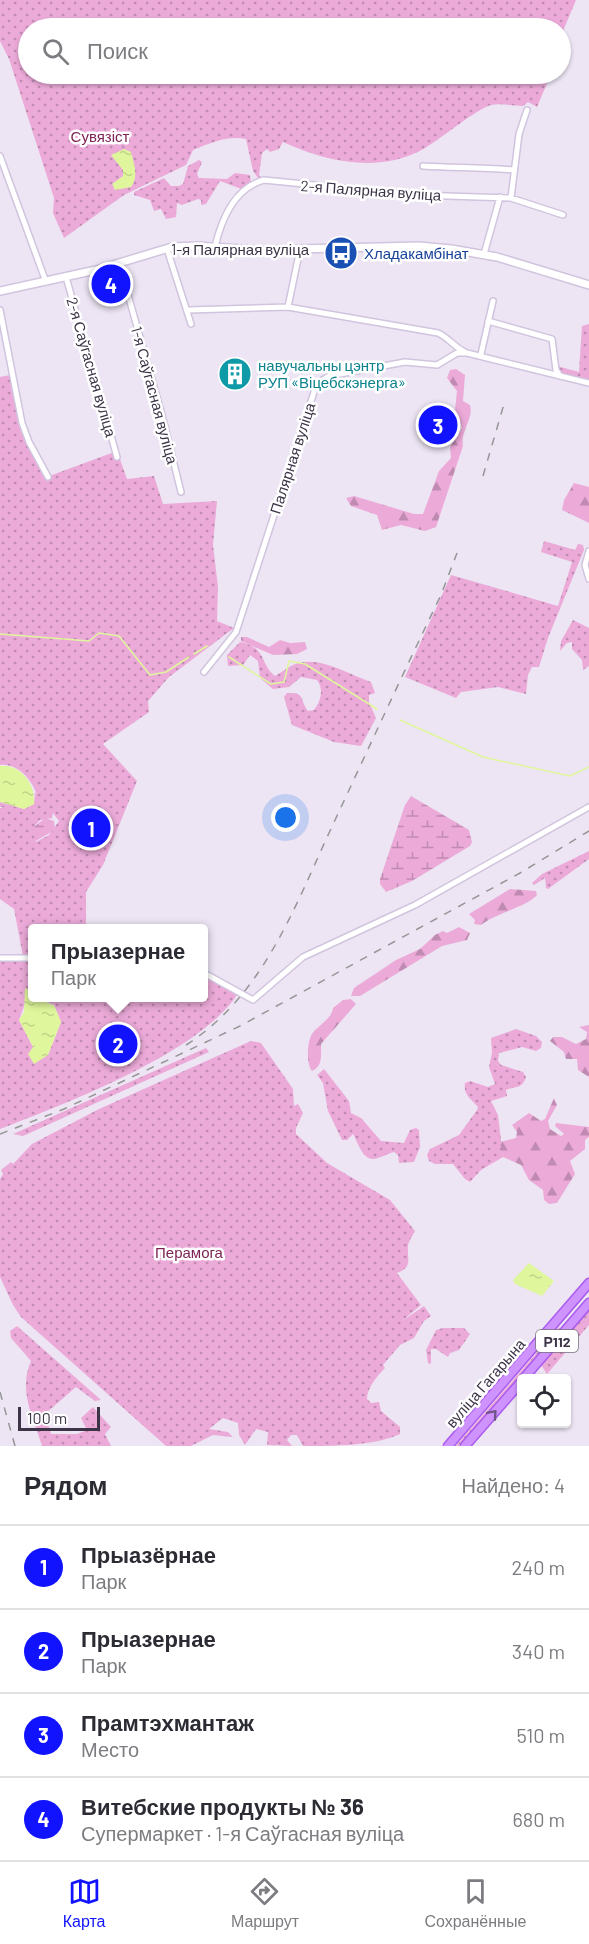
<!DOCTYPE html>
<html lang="ru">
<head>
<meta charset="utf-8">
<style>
  :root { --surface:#fff; --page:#f2f2f3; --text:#2b2b33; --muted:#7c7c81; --line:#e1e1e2; --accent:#1113ff }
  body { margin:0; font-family:Barlow,sans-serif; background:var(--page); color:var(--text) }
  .controls { position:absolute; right:18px; bottom:18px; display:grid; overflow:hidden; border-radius:6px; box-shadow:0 2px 4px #0004 }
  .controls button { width:54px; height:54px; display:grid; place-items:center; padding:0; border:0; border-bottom:2px solid var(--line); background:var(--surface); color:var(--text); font:30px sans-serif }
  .scale { position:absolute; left:18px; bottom:15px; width:82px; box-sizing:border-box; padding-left:6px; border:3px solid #3d3447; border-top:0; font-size:16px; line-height:21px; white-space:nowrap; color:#3d3447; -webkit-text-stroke:4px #fff; paint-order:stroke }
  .you { position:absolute; left:286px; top:818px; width:21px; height:21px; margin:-15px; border:4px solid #fff; border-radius:50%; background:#1a73e8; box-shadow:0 0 0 9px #1a73e833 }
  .badge { display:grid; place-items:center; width:39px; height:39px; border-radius:50%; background:var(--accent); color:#fff; font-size:20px; font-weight:700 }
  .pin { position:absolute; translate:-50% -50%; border:3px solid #fff; box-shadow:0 2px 6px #0006 }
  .popup { position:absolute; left:28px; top:924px; width:180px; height:78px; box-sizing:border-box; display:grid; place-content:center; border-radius:6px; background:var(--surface); filter:drop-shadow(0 2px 4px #0005); font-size:20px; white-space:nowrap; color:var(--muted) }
  .popup b { font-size:22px; color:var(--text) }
  .popup::after { content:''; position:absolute; left:50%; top:100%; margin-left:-12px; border:12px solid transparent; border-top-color:var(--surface) }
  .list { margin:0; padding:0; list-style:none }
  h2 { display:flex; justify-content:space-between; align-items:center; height:78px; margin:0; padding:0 24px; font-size:26px }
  h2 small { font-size:20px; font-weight:400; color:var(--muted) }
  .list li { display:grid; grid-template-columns:39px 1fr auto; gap:18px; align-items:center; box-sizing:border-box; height:84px; padding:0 24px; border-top:2px solid var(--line) }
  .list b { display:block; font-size:22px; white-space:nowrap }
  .list p { margin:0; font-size:20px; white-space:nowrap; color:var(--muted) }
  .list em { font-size:20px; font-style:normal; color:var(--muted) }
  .icon { flex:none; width:33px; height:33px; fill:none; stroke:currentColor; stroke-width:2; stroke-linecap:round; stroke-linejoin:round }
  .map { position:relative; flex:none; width:589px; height:1446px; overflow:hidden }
  .search { position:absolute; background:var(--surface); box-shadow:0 2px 4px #0004; left:18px; right:18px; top:18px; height:66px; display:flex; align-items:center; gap:15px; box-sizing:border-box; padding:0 21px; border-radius:33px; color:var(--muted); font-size:22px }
  .sheet { height:414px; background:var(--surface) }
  nav { display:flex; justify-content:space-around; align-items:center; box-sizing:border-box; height:84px; border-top:2px solid var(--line); background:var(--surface); font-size:16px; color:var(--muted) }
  nav a { display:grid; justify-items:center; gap:3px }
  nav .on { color:var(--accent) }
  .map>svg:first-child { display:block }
  .grass { fill:url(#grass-dots); fill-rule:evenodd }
  .forest { fill:url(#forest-firs) }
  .wetland { fill:url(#wetland-marsh) }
  .water { fill:url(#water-ripples) }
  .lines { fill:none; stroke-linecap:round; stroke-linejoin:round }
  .stream { stroke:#dff69c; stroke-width:1.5 }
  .minor-casing { stroke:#d1c4de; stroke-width:8 }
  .tertiary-casing { stroke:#d1c4de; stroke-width:10 }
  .primary-casing { stroke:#aa5aed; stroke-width:11 }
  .minor { stroke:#fff; stroke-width:5 }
  .tertiary { stroke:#fff; stroke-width:7 }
  .primary { stroke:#cf93ff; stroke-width:8 }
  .rail { stroke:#969696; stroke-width:1.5; stroke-dasharray:8 8; stroke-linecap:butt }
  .oneway { stroke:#705587 }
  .labels { text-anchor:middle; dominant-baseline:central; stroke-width:5; stroke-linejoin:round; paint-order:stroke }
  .shield { fill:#fff; stroke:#77717e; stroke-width:1.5 }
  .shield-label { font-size:14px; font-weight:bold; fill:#3d3447 }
  .park-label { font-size:15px; fill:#7e2353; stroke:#fff }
  .street-label { font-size:15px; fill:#3d3447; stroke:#fff }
  .transit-label { font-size:15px; fill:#164399; stroke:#fff; text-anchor:start }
  .culture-label { font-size:15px; fill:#0d838f; stroke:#fff; text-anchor:start }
</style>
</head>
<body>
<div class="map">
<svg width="589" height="1446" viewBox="0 0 589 1446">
  <defs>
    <pattern id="grass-dots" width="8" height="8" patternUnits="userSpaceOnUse" patternTransform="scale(1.5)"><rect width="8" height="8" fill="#ecaad9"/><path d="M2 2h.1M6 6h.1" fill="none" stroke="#c08bb2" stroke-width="1.8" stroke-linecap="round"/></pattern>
    <pattern id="forest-firs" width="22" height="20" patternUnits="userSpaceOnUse" patternTransform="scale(1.5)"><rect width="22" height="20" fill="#ecaad9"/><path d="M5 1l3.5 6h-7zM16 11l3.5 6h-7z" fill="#c08bb2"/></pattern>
    <pattern id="wetland-marsh" width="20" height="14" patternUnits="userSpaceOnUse" patternTransform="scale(1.5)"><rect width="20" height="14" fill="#ecaad9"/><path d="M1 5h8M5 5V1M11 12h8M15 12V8" fill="none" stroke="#c08bb2"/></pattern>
    <pattern id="water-ripples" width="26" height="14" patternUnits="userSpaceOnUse" patternTransform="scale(1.5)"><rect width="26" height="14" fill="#dff69c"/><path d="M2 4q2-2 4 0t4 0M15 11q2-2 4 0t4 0" fill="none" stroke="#c0d488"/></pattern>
  </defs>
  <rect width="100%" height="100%" fill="#ede5f4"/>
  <path class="grass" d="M0,0H576L561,36L560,28H28V74H551L537,107L528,102L523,106C514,106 500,103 491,105C476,109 441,139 425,148C381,174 326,162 283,142L279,149L270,152L267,149L262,153L259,175L261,177L258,178L253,171L246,139C228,135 210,143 193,150L186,165L124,195L64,238L53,213L54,198L9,59L0,41Z
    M199,160L202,162L197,174L199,178L227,179L235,173L250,175L251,183L244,190L220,181L206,204L201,205V200L198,199L182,205L177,203L176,217L166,219L161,209L154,211L150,200L134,195V192L164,178L171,186H179L183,184L188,166Z
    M589,324V380L561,373L557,366L579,372L582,326Z
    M10,375L21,432L44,478L117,451L127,479L154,476L163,504L217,501L213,545L218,587L217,621L234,628L169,677L148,701L149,712L103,744L137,781L103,865L86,892V928H33L32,955L23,956L14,909L0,899V808H6L0,807V802L24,809L34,804L35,792L37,795C32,780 18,763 0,765V377ZM53,813L59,821L49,835L36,842L34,827L40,820L52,818Z
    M544,541L575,550L578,544L583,545L584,550L548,638L539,667H532L528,675L526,694L498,687L461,692L456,698L405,677L451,575L558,606L572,562L541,552Z
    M573,620L589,628V666L583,670L582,660L572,649V642L567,643L560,651L561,641Z
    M240,642C267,647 260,665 275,676C281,673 285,669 291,666C316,653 347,674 371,682L375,693L369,695V702L376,718L361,746L334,742L292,725L284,697L287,693C306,692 299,699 308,711L314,710C321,701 324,689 317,680L301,677L289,687L273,689L260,678L258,661L250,655L243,665L228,666L227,655Z
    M589,851V859L548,889L546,888L545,878L534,885L532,883L542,874Z
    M0,961H32V992L30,990L19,1020L33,1047L48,1055L61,1022L54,1005L38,998H204V975L237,995C199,1053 65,1104 0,1129Z
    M516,1029L536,1036L542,1042L541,1048L536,1051L522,1047L499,1053L498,1061L501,1065L523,1072L526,1077C522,1089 516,1086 506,1090L507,1096L491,1101L498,1115L503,1157L481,1170L470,1182L465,1179L453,1164H435L429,1161L427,1155L430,1149L459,1135L477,1110L478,1107C471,1099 463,1095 465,1083L470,1081L488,1087L495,1084L489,1067L492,1053L491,1038Z
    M251,1041L261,1043L293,1089L294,1106L298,1104L303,1113L296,1128V1134L327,1163L390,1200L415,1231C413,1235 409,1241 408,1245C407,1260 413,1267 397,1273L421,1305L402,1321L424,1306L431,1316L424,1321L414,1338L400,1345L383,1365L385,1368C377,1376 367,1388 367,1399L371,1403L379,1402L381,1411L400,1427V1434C375,1446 334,1446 303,1446L297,1435H291L287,1440L292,1446L267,1445L268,1432L256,1429L245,1445L239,1435L238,1423L223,1418L209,1429L228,1432L233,1437L213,1435L191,1446H166L21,1317L13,1305L0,1277V1179L3,1174L1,1170L11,1162L13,1164L32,1144L99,1109Z
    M206,1048L209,1052L23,1136L13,1134Z
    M324,1069L349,1101L351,1113L361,1118L381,1141L404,1143L410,1130L416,1128L419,1130L420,1147L414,1162L399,1163L398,1155L394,1152C387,1154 380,1158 374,1159C362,1160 357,1140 353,1134L347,1140H342L328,1111L323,1083L317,1075Z
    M589,1310V1325L547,1374L541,1365Z
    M17,1326L101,1400L95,1401L76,1387L45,1414L51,1434H77L87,1430L81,1418L93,1407L111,1427L105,1434L111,1446H42C33,1416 18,1391 31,1361L11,1338L10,1331Z
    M559,1327L561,1329L459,1446H456Z
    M443,1328H464L470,1334L459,1350L450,1353L448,1357L436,1349H431V1364L428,1363L426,1350L436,1330Z"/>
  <path class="forest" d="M456,369L465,375L463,401L470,405C474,419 460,431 463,446L436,527L425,531L401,525L382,530L377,515L351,506L346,498L354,496L414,514H423L439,471L451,458L450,447L462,428L455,410L457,391L447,378L450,370Z
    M574,483L589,487V523L562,510L564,500Z
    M241,637H247L269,647L280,640L290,643L305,642L307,649L297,654L273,655L241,641Z
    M510,889L536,891L537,895C528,906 495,914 481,925L474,924L475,920L469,914Z
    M459,927L470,933L467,940L442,946L360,996H351L354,988L396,960L420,949L435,935L443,931L447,933Z
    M351,999L356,1004L321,1044C321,1055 323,1066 312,1071C306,1064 307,1042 312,1034C318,1025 332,1019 333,1008L343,1000Z
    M589,1025V1077L578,1070L577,1059H566L564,1052L550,1041L553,1037H562L576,1044L586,1039L587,1032L579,1027Z
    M554,1098L557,1105L548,1121L550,1129L561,1136L564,1134L555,1126L556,1123L589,1127V1137L585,1140V1149L570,1161L575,1174L557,1203L549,1204L544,1200L543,1190L529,1180L521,1165L503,1157L500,1142L516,1138L517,1132L512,1125L529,1113L541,1121L545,1119Z"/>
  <path class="wetland" d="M411,796L469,830L472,842L470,846L412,881L386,892L380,884V879L405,805Z
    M45,818L54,821L55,830L34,842V827Z"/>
  <path class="water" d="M124,149L131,152C134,164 139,176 131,187L115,190L112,184L123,176V170L111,155Z
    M0,766C21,764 36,785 34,804L24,809L0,802Z
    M25,988L32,992L33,998L54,1005L61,1022L48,1055L34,1064L28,1054L33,1047L19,1020L24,1012Z
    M529,1263L554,1281L542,1296L515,1284L513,1280Z"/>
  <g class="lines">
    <path class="stream" d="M0,634L89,641L99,633L119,636L150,675L166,672L189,657
      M194,654L207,646
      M229,657L271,684L284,682L289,661L305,664L377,709
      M400,720L483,757L570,776L589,767"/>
    <defs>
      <path id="minor" d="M0,156L46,282
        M423,166C453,168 483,167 514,170
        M511,198L519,134L527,110
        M215,247C221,221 234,188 264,180L415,195L511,198L563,215
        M167,249L191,324
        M484,254L500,197
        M119,263L162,415L181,492
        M66,277L117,457
        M288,307L300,249
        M0,310L22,423L29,442L48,477
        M188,310L288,307L438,333C449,338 454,347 465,352
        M488,321L552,339L556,370L560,376
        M481,354L493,301
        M589,551L585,565L589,579
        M204,672L236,632L315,389L321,381L329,376L405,362L437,365L457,353H467L589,383
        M0,958H33
        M204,973L253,1000L303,957L415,905L589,807"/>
      <path id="tertiary" d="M0,291L96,270L172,247L197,246L257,250L419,246L451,249L497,257L589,285"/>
      <path id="primary" d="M524,1378L589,1303
        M448,1446L589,1283
        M465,1446L522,1381"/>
    </defs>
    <use href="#minor" class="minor-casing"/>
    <use href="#tertiary" class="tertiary-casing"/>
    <use href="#primary" class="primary-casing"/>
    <use href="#minor" class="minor"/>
    <use href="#tertiary" class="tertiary"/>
    <use href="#primary" class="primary"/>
    <path class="rail" d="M483,476L504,404
      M186,1045C266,994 297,900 336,818C371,743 405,669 441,595L457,553
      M0,1134L64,1109L240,1026L520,873L589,831
      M0,1392L15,1446"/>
  </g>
  <defs><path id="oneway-chevron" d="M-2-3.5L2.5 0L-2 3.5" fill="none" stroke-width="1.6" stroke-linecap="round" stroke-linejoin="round" transform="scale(1.5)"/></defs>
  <use class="oneway" href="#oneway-chevron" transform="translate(493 1414) rotate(-49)"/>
  <defs>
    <symbol id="bus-disc" viewBox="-11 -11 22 22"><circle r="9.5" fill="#1a4fb4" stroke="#fff"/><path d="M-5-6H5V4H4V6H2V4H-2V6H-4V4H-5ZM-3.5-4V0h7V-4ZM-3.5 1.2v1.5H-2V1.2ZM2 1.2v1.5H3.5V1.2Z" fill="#fff"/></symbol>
    <symbol id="building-disc" viewBox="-11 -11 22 22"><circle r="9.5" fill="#0f9aa8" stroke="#fff"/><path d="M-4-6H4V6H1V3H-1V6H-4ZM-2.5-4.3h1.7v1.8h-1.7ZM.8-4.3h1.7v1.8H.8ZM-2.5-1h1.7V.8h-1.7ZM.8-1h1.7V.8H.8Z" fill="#fff"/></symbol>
  </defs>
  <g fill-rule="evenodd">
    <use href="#bus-disc" x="322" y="234" width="38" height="38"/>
    <use href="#building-disc" x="216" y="355" width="38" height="38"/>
  </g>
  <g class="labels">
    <rect class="shield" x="536" y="1330" width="42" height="22" rx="4.5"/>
    <g class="shield-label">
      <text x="557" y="1341">Р112</text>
    </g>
    <g class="park-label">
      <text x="100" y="136">Сувязіст</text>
      <text x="189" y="1252">Перамога</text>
    </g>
    <g class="street-label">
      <text transform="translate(371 190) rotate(4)">2-я Палярная вуліца</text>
      <text x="240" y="249">1-я Палярная вуліца</text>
      <text transform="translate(92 367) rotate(74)">2-я Саўгасная вуліца</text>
      <text transform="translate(155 395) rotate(75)">1-я Саўгасная вуліца</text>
      <text transform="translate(292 458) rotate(-72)">Палярная вуліца</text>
      <text transform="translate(485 1383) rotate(-49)">вуліца Гагарына</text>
    </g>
    <g class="transit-label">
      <text x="364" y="253">Хладакамбінат</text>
    </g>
    <g class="culture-label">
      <text x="258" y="365">навучальны цэнтр<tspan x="258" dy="17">РУП «Віцебскэнерга»</tspan></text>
    </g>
  </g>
</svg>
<div class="controls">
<button><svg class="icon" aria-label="locate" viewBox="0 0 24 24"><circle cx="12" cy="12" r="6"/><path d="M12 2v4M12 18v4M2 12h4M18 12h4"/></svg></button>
</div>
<div class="scale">100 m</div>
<div class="you"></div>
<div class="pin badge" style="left:91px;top:828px">1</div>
<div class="pin badge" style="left:118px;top:1044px">2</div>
<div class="popup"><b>Прыазернае</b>Парк</div>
<div class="pin badge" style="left:438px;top:425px">3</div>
<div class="pin badge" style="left:111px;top:284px">4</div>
<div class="search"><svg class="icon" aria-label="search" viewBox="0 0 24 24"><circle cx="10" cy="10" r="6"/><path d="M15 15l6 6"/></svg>Поиск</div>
</div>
<section class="sheet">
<h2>Рядом<small>Найдено: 4</small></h2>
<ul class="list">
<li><span class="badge">1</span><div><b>Прыазёрнае</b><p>Парк</p></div><em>240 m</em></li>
<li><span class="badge">2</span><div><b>Прыазернае</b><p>Парк</p></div><em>340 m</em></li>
<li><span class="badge">3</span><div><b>Прамтэхмантаж</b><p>Место</p></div><em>510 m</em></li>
<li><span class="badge">4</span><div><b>Витебские продукты № 36</b><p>Супермаркет · 1-я Саўгасная вуліца</p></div><em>680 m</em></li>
</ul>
</section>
<nav>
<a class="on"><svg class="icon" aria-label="map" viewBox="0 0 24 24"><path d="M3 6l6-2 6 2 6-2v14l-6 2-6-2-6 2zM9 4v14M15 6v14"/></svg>Карта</a>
<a><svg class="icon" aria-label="directions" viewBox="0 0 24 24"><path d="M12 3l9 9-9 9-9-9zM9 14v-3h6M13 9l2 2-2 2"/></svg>Маршрут</a>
<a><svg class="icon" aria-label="saved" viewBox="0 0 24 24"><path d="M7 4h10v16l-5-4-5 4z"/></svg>Сохранённые</a>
</nav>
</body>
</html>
